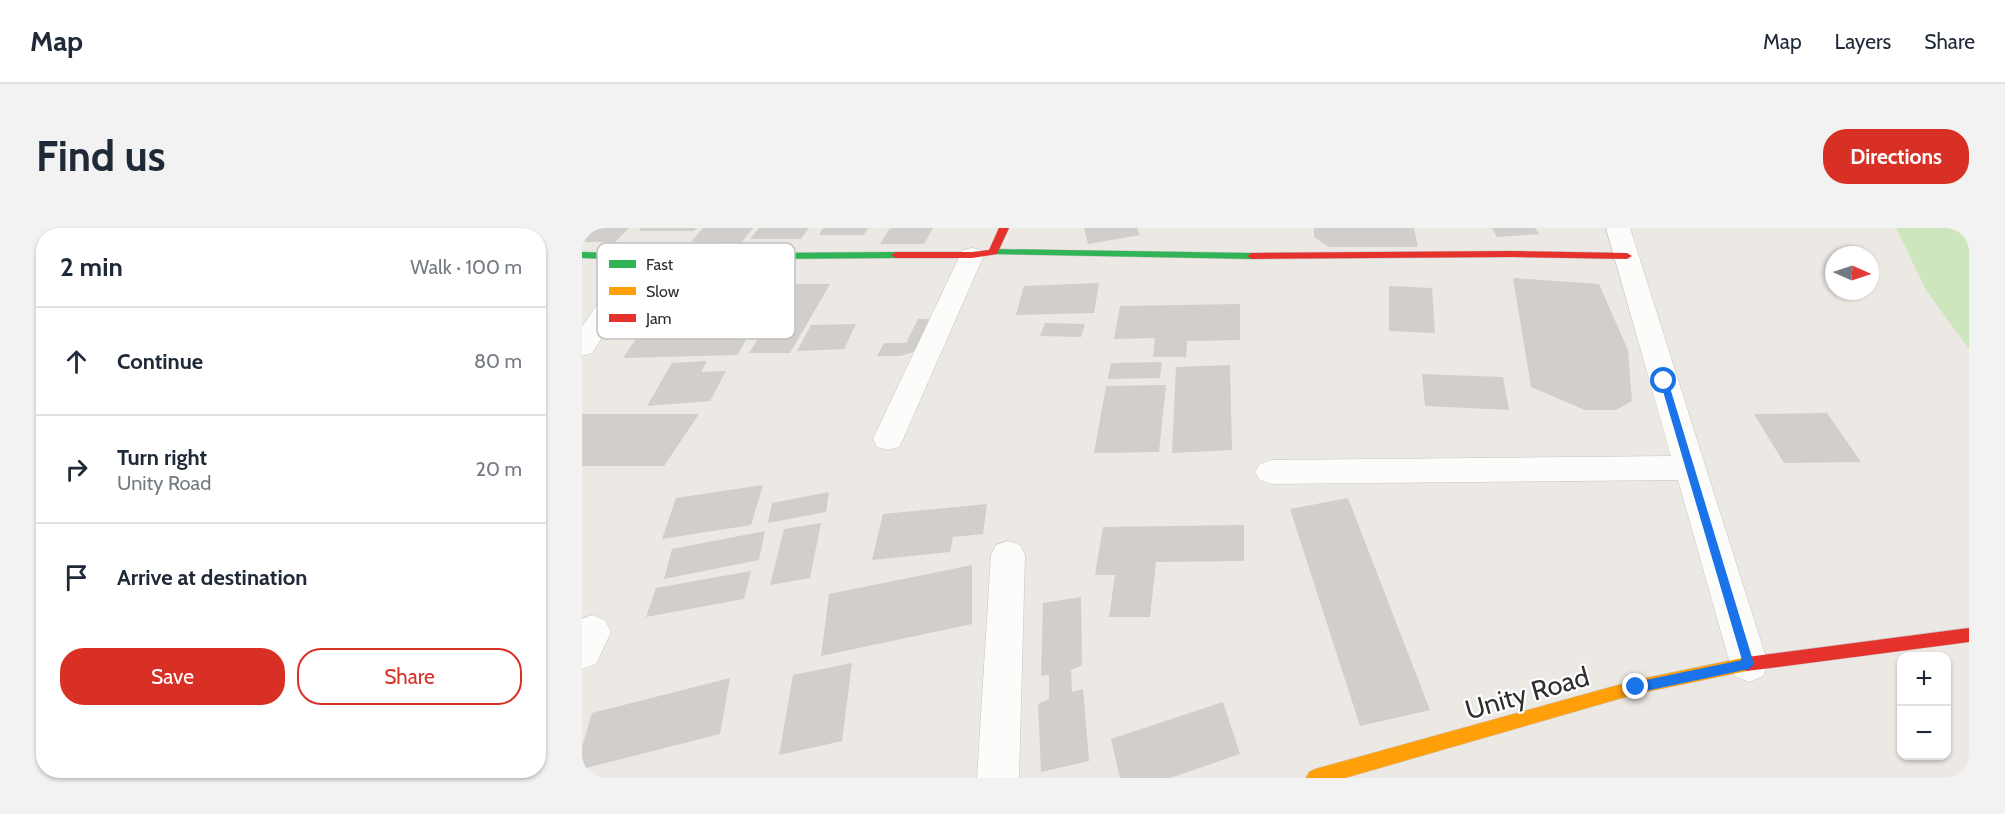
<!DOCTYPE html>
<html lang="en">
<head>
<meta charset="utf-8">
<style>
  :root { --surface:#fff; --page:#f2f2f3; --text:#1f2937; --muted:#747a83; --line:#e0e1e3; --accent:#d93025 }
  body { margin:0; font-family:Cabin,sans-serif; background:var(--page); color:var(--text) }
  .controls { position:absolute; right:18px; bottom:18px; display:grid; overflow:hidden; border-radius:12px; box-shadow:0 2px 4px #0004 }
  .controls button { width:54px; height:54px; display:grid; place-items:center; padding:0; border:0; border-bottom:2px solid var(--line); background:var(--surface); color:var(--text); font:30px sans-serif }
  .compass { position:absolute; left:1243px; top:18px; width:54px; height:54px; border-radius:50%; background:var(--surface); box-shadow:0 2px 4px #0004; rotate:93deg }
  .stop { position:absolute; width:18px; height:18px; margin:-14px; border:4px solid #1a73e8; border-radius:50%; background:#fff }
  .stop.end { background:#1a73e8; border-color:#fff; box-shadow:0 2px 6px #0008 }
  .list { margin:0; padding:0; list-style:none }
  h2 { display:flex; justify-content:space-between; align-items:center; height:78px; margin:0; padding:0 24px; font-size:26px }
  h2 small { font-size:20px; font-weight:400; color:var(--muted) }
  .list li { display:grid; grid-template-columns:39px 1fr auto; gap:18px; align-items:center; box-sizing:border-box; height:108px; padding:0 24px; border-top:2px solid var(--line) }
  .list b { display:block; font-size:22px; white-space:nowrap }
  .list p { margin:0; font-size:20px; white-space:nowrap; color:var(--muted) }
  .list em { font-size:20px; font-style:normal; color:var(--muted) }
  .actions { display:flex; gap:12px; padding:18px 24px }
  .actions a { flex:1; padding:14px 0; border:2px solid var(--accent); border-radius:24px; text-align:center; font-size:21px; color:var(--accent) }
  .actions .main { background:var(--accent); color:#fff }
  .icon { flex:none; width:33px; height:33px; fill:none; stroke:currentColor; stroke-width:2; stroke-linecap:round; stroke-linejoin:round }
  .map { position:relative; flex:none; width:1387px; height:550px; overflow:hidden; border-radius:24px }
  header { display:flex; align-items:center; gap:36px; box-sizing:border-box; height:84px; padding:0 30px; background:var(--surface); border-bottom:2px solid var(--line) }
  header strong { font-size:28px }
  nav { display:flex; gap:33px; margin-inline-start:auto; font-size:21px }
  .intro { display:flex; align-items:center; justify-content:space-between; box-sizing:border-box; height:144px; padding:0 36px }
  h1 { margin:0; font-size:42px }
  .button { padding:15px 27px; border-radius:24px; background:var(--accent); color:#fff; font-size:21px; font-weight:700 }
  main { display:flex; gap:36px; padding:0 36px }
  aside { flex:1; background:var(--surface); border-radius:24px; box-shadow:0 2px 4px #0004 }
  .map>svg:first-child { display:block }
  .green { fill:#cee6be }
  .building { fill:#d1cecb }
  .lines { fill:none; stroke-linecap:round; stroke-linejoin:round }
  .street-casing { stroke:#c5c4c5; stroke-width:1 }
  .fast-casing { stroke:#c5c4c5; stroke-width:1 }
  .slow-casing { stroke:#c5c4c5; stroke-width:1 }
  .jam-casing { stroke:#c5c4c5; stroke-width:1 }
  .street { fill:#fcfcfb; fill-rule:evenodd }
  .fast { fill:#30b455; fill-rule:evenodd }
  .slow { fill:#ff9f0a; fill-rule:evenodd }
  .jam { fill:#e5322d; fill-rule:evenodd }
  .route { fill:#1a73e8 }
  .labels { text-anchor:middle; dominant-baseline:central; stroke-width:4.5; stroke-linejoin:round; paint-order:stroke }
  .near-street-label { font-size:27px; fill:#2e2e2e; stroke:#fff }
  .key { fill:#fff; stroke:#c0c0c0; stroke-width:1.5 }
  .key-label { font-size:16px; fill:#2e2e2e }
</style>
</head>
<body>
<header>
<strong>Map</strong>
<nav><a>Map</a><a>Layers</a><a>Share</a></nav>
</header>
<div class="intro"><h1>Find us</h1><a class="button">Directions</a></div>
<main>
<aside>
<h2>2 min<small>Walk · 100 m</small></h2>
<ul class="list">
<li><svg class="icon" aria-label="ahead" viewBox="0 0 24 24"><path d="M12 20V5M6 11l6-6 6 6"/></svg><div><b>Continue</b></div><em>80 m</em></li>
<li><svg class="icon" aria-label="right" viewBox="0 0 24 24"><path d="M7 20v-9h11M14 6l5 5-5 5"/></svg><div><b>Turn right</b><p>Unity Road</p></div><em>20 m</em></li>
<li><svg class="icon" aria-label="arrive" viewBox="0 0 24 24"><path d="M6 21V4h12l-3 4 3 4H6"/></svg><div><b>Arrive at destination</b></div></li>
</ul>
<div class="actions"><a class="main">Save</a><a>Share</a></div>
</aside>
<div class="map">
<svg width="1387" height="550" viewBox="0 0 1387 550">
  <rect width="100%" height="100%" fill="#ece8e4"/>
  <path class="green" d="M1314,0H1387V121L1344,62Z"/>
  <path class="building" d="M0,0H47L33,14H0Z
    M59,0H115L112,3H57Z
    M121,0H171L159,15L109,14Z
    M177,0H227L219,11H168Z
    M241,0H286L282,7H237Z
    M308,0H351L342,16H298Z
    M502,0H555L558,7L506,16Z
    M732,0H832L836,19H747L732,9Z
    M910,0H953L957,6L915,9Z
    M931,50L1017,56L1046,122L1050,173L1034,182H1003L949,159Z
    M517,55L512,85L434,87L442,58Z
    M210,56H248L208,125H167Z
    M807,58L850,60L853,105L807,103Z
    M658,76V112L605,113L604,129H571L573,110L532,111L538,78Z
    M336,91H354L338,122L318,128H295L302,115H324Z
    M463,95L503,96L499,109L458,108Z
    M274,96L262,121L215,123L229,97Z
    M173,97L155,127L41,130L62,99Z
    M125,133L119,144L144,143L128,173L65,178L90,135Z
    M580,134L578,150L526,151L529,135Z
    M648,137L650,222L590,225L594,139Z
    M840,146L921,149L927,182L843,178Z
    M584,157L577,224L512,225L524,158Z
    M1245,185L1279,234L1202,235L1172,186Z
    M0,186H117L82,238H0Z
    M181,257L169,297L80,311L94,270Z
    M247,264L244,284L186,295L190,275Z
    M766,270L848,482L778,498L708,281Z
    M405,276L401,306L371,309L368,324L290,332L301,286Z
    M239,295L228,350L188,357L202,301Z
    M662,297V333L574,334L568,389H527L533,347H513L521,299Z
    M183,303L177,332L82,351L90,321Z
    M390,337V396L239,428L247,366Z
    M169,343L162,371L64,389L74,360Z
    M499,369L500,437L489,442L490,464L501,461L507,533L459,544L456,476L467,471V447L459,448L461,375Z
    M270,435L260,513L197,527L211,447Z
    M148,450L138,506L0,541V519L10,485Z
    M641,474L658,526L588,550H538L529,511Z"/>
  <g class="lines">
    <defs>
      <path id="street" d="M1024,0H1048L1186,436L1181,448L1167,454L1153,448L1148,436L1096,252L689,256L678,252L673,244L678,236L689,232L1089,228Z
        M390,20L399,22L402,27L321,211L317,219L306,222L295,219L291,211L378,27L381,22Z
        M60,22L69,24L72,29L10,125L0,128V99L51,24Z
        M426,313L438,317L443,327L437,550H395L409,327L414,317Z
        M10,387L23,392L29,404L14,436L0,441V391Z"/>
      <path id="fast" d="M411,21L670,25L675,28L670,31L407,26V22Z
        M0,24L60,26L314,24L319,27L314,30L60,32L0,30Z"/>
      <path id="slow" d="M1165,429L1171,431L1173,436L1171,441L1165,443L1054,466L763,550H724L727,544L733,541L1054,452Z"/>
      <path id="jam" d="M417,0H427L415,26L390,30H314L309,27L314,24H390L407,22Z
        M930,23L1045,25L1050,28L1045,31L930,29L670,31L665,28L670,25Z
        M1387,400V414L1165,443L1159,441L1157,436L1159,431L1165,429Z"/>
    </defs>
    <use href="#street" class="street-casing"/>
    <use href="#fast" class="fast-casing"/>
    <use href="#slow" class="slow-casing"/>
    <use href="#jam" class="jam-casing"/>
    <use href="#street" class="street"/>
    <use href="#fast" class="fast"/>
    <use href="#slow" class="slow"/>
    <use href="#jam" class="jam"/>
  </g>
  <path class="route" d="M1082,150L1086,153L1172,436L1167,441L1054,465L1048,459L1054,454L1160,432L1078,153Z"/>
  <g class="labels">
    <g class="near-street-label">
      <text transform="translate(945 465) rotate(-16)">Unity Road</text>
    </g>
  </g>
  <rect x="15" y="15" width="198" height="96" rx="9" class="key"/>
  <rect x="27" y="32" width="27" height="8" fill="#30b455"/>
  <rect x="27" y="59" width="27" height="8" fill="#ff9f0a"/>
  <rect x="27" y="86" width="27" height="8" fill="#e5322d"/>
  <g class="key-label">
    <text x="64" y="42">Fast</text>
    <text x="64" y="69">Slow</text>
    <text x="64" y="96">Jam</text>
  </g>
</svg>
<div class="controls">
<button>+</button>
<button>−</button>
</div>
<svg class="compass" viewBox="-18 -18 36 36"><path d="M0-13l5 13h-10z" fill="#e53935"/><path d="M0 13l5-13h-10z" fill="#747a83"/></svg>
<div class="stop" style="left:1082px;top:153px"></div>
<div class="stop end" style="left:1054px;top:459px"></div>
</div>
</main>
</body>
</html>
